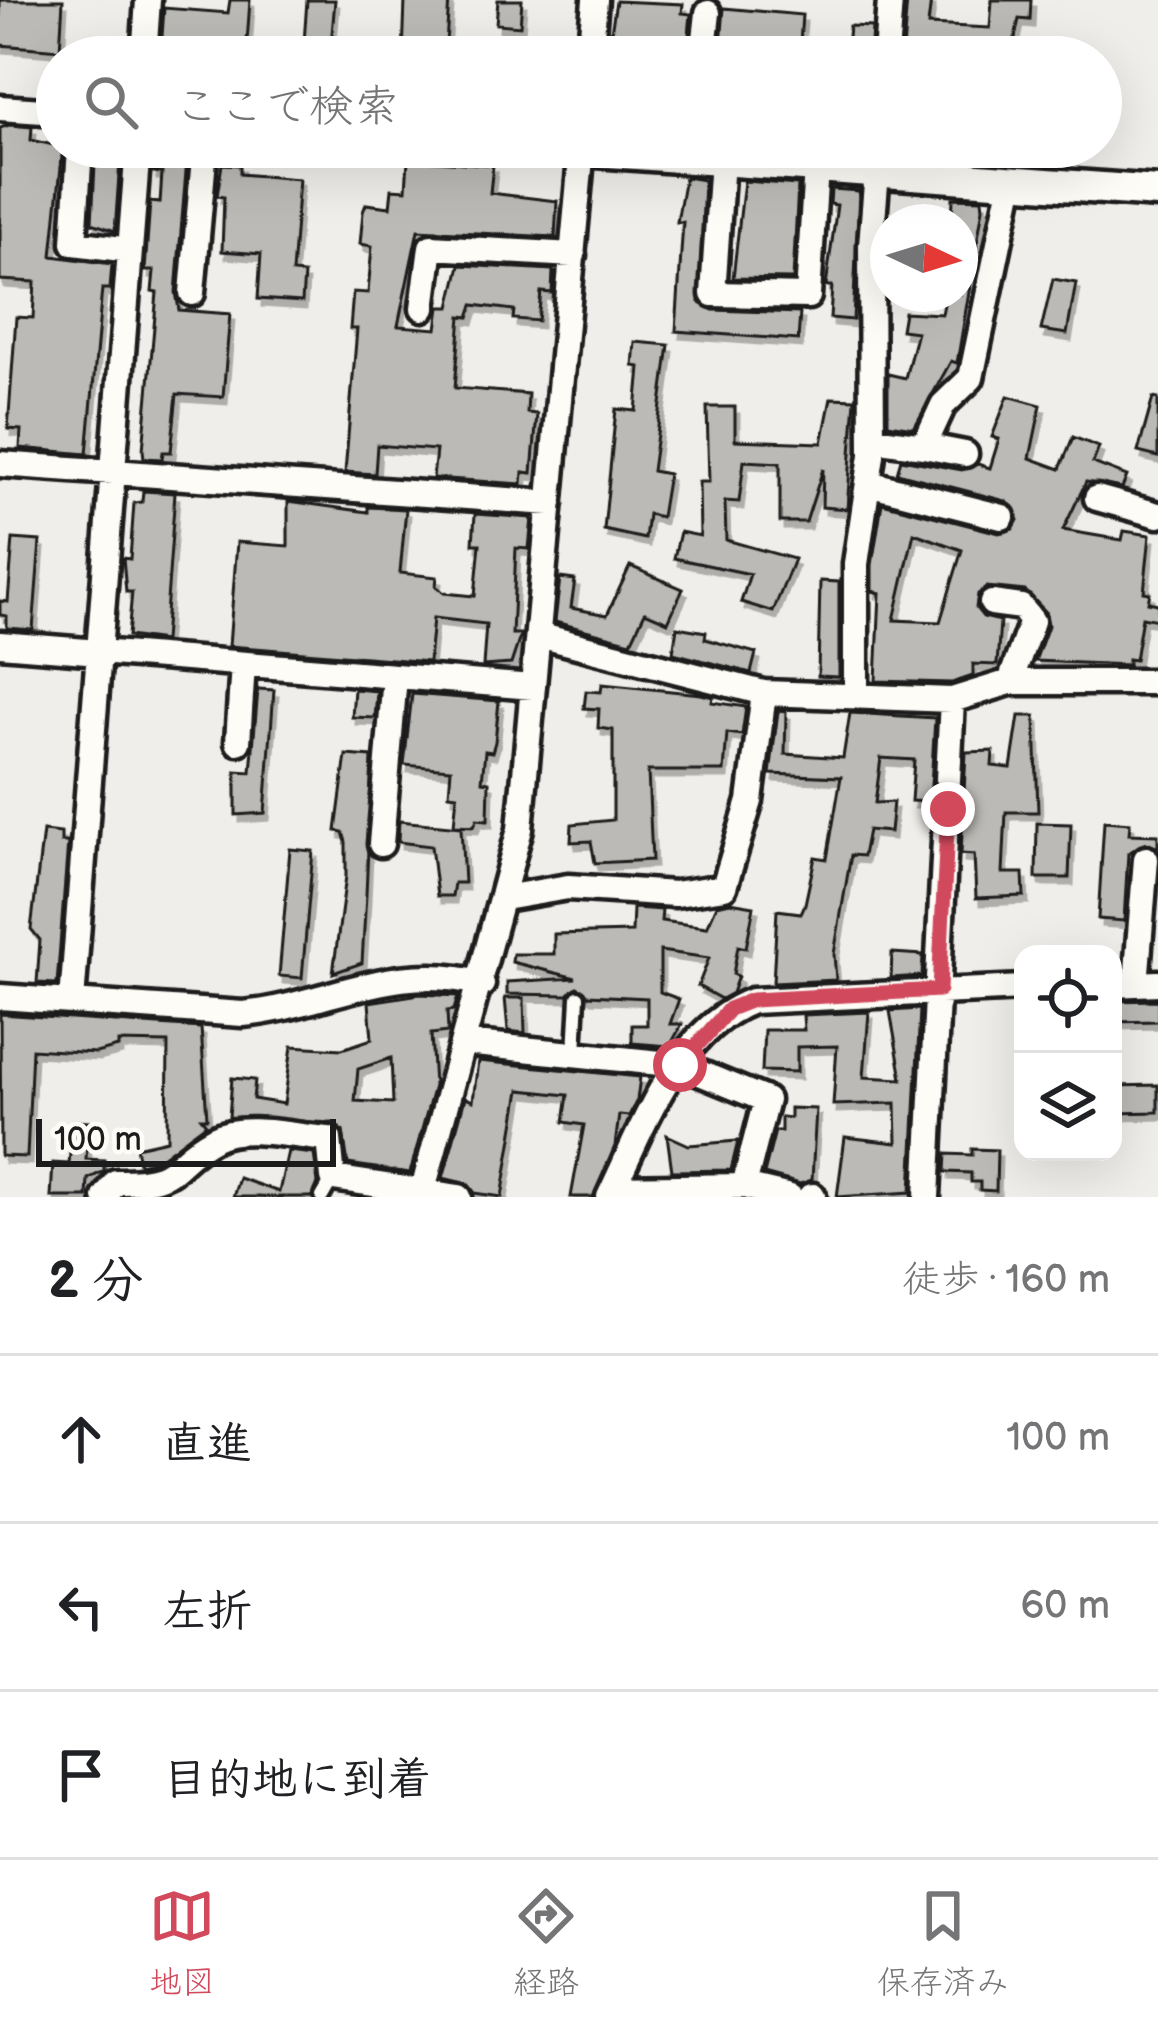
<!DOCTYPE html>
<html lang="ja">
<head>
<meta charset="utf-8">
<style>
  :root { --surface:#fff; --page:#f6f6f6; --text:#202124; --muted:#757577; --line:#e0e0e0; --accent:#d1495b }
  body { margin:0; font-family:"Balsamiq Sans","Klee One",sans-serif; background:var(--page); color:var(--text) }
  .controls { position:absolute; right:36px; bottom:36px; display:grid; overflow:hidden; border-radius:24px; box-shadow:0 12px 48px #0002 }
  .controls button { width:108px; height:108px; display:grid; place-items:center; padding:0; border:0; border-bottom:3px solid var(--line); background:var(--surface); color:var(--text); font:60px sans-serif }
  .compass { position:absolute; left:870px; top:204px; width:108px; height:108px; border-radius:50%; background:var(--surface); box-shadow:0 12px 48px #0002; rotate:94deg }
  .scale { position:absolute; left:36px; bottom:30px; width:300px; box-sizing:border-box; padding-left:12px; border:6px solid #1c1c1c; border-top:0; font-size:33px; line-height:42px; white-space:nowrap; color:#1c1c1c; -webkit-text-stroke:9px #fdfcf7; paint-order:stroke }
  .stop { position:absolute; width:36px; height:36px; margin:-27px; border:9px solid #d1495b; border-radius:50%; background:#fff }
  .stop.end { background:#d1495b; border-color:#fff; box-shadow:0 3px 12px #0008 }
  .list { margin:0; padding:0; list-style:none }
  h2 { display:flex; justify-content:space-between; align-items:center; height:156px; margin:0; padding:0 48px; font-size:51px }
  h2 small { font-size:39px; font-weight:400; color:var(--muted) }
  .list li { display:grid; grid-template-columns:78px 1fr auto; gap:36px; align-items:center; box-sizing:border-box; height:168px; padding:0 48px; border-top:3px solid var(--line) }
  .list b { display:block; font-size:45px; white-space:nowrap }
  .list em { font-size:39px; font-style:normal; color:var(--muted) }
  .icon { flex:none; width:66px; height:66px; fill:none; stroke:currentColor; stroke-width:2; stroke-linecap:round; stroke-linejoin:round }
  .map { position:relative; flex:none; width:1158px; height:1197px; overflow:hidden }
  .search { position:absolute; background:var(--surface); box-shadow:0 12px 48px #0002; left:36px; right:36px; top:36px; height:132px; display:flex; align-items:center; gap:30px; box-sizing:border-box; padding:0 42px; border-radius:66px; color:var(--muted); font-size:45px }
  .sheet { height:660px; background:var(--surface) }
  nav { display:flex; justify-content:space-around; align-items:center; box-sizing:border-box; height:168px; border-top:3px solid var(--line); background:var(--surface); font-size:33px; color:var(--muted) }
  nav a { display:grid; justify-items:center; gap:6px }
  nav .on { color:var(--accent) }
  .map>svg:first-child { display:block }
  .building { fill:#bbbab6; stroke:#1c1c1c; stroke-width:3; fill-rule:evenodd; filter:url(#shadow) }
  .lines { fill:none; stroke-linecap:round; stroke-linejoin:round }
  .service-casing { stroke:#1c1c1c; stroke-width:21 }
  .minor-casing { stroke:#1c1c1c; stroke-width:33 }
  .tertiary-casing { stroke:#1c1c1c; stroke-width:39 }
  .service { stroke:#fdfcf7; stroke-width:12 }
  .minor { stroke:#fdfcf7; stroke-width:24 }
  .tertiary { stroke:#fdfcf7; stroke-width:30 }
  .route { stroke:#d1495b; stroke-width:15 }
</style>
</head>
<body>
<div class="map">
<svg width="1158" height="1197" viewBox="0 0 1158 1197">
  <defs>
    <filter id="shadow"><feDropShadow dx="4" dy="7" stdDeviation="0" flood-color="#0004"/></filter>
  </defs>
  <rect width="100%" height="100%" fill="#f0eeea"/>
  <filter id="ink" filterUnits="userSpaceOnUse"><feTurbulence type="fractalNoise" baseFrequency=".00833" numOctaves="2"/><feDisplacementMap in="SourceGraphic" scale="24" xChannelSelector="R" yChannelSelector="G"/><feConvolveMatrix kernelMatrix="1 2 1 2 8 2 1 2 1" color-interpolation-filters="sRGB"/></filter>
  <g filter="url(#ink)">
    <path class="building" d="M0,0H63L60,50L0,45Z
      M230,0H250L246,57H168V51H161L164,8L228,13Z
      M307,0H335L330,57H303Z
      M405,0H449L445,57H403Z
      M498,0H522L520,26L496,24Z
      M907,0H931L928,25L990,28L992,0H1031L1030,20L1019,19L1011,57H924L903,51Z
      M616,1L683,4L682,13L691,14L687,55L607,57Z
      M724,8L802,15L799,57H720Z
      M849,26L872,27L870,57H846Z
      M9,125L32,127L31,140L63,147L52,256L112,264L110,289H102L87,454L20,448L21,430L8,429L16,317L33,318L35,282L0,280V128Z
      M102,147H121L115,231L92,223L95,165H101Z
      M154,147H188L176,292L179,310L230,314L223,397L177,394L171,452H163L162,459L144,458L143,450L157,293L152,292L154,271H145L150,202L160,203L162,173L153,172Z
      M408,159L493,165L490,193L557,201L555,237L418,230L398,326L437,329L440,307H450L460,265L553,270L552,293L541,292L538,321L513,319L514,310L473,305L469,317L461,316L455,388L528,394L527,413L537,414L532,473L523,472L522,484L433,478L436,450L377,445L375,474L345,472L357,329H350L353,292L368,293L372,246L360,244L363,212L366,204L390,207L392,189L406,190Z
      M222,164L240,165V174L299,179L292,273L304,274L302,302L258,299L261,254L222,251L224,197L217,196Z
      M685,177L704,180L699,302L713,310L800,313L798,340L676,331L683,222H677Z
      M744,181L798,185L793,279L733,278Z
      M831,189L859,191L853,320L830,318L832,286H826L837,205L830,204Z
      M953,198L982,199L983,208L957,363L951,361L914,428L888,424V374L905,378L917,332L901,330L904,312L942,314L946,294H960V222H952Z
      M1053,279L1076,283L1067,334L1041,330Z
      M635,342L669,345L652,471L668,474L661,517L648,514L645,539L604,530L616,409L636,411L640,367L633,366Z
      M1008,396L1041,405L1030,458L1060,469L1073,437L1099,447L1093,463L1127,476L1122,488L1086,482L1063,530L1122,540L1124,531L1150,535L1144,592L1150,593L1148,602L1158,604V620L1142,617L1135,660L1128,659V665L1035,661L1048,626L1045,611L1025,591L987,587L978,594L976,608L983,617L1000,621L997,665L973,664V676L952,683L876,681L880,593L872,591V565L882,503L999,533L1013,529L1018,520L1006,501L897,473L901,459L962,470L978,464L990,468L999,439L992,437ZM914,533L962,550L940,622L894,620Z
      M831,398L855,399L847,509L822,507L823,469L806,522H780V463L744,461L739,502L725,501L726,540L794,559L773,612L741,602L750,574L674,558L680,532L700,536L699,482H709L707,407H735V440L822,443Z
      M1153,398L1158,399V457L1138,452Z
      M143,491L175,493L164,641L128,636L132,592H126L123,558L130,559L134,503L142,502Z
      M288,501L368,512V507L406,509L400,573L437,577L436,586L444,593L475,596L480,544H473L475,514L532,518L529,549L516,548L512,634H521L511,664L483,666L486,624L433,618L429,662L229,646L237,542L288,546Z
      M13,539L40,541L33,630L7,628V616L0,615V601L8,602Z
      M630,566L683,589L668,622L645,612L631,642L555,622L560,578L575,580L571,608L607,615Z
      M820,581L839,582V677L818,676Z
      M677,627L706,632L705,639L756,653L751,673L673,653Z
      M602,684L701,694L713,697L712,702L746,707L742,735L727,733L724,771H648L652,860L595,863L591,841L571,842L572,824L613,820V730L598,728L599,709L584,708L586,691L601,692Z
      M258,689L274,690L265,813L236,815V771L251,772Z
      M354,689L377,691L375,718L352,717Z
      M412,694L499,701L495,742L492,752L485,751L482,781L489,782L488,820L477,819L474,826L454,825L457,795L449,794L451,769L404,765Z
      M778,711L786,712L785,754L843,758L850,713L935,718L930,802L911,801L914,760L881,758L875,803L893,802L890,832L868,830L863,856L851,855L834,954L836,980L773,983L777,910L801,913L805,904L815,857L827,859L841,777L770,774Z
      M1019,716H1035L1038,812H1006L1003,873H1023L1024,896L976,898L974,855L961,854L966,752L993,751L992,766L1011,768Z
      M346,755L372,757L366,895L362,963L333,973L346,876V842L343,832L336,831Z
      M399,821L461,827L464,883H454L452,896H437L431,846L398,842Z
      M1104,821L1130,823L1129,834L1158,835V848L1146,843L1128,853L1124,921L1098,919Z
      M1037,823L1071,824L1069,878H1036Z
      M43,831L61,833V842H68L57,984L37,983L40,940L31,929Z
      M290,849L313,851L302,978L279,976Z
      M730,902L754,906L746,948L738,946L733,974L738,976L732,993L721,999L698,986L709,958L660,951V992L679,999L670,1024H682L670,1046L632,1043V1025H647V998L588,995L577,987L568,995L507,994V982L576,978L512,962L513,954H554V934L632,932L633,908L662,910L661,921L707,927L717,905Z
      M892,953L923,955L922,976L891,978Z
      M420,994L458,996L454,1010L447,1011L448,1032L431,1034L434,1086L410,1173L348,1164L343,1131L332,1123L229,1117L232,1078L255,1080L253,1099L284,1104L292,1046L342,1049L372,1039L369,1002ZM391,1058L393,1103L355,1101L358,1069Z
      M505,998H524L525,1033L508,1031Z
      M1158,1000V1021L1113,1022V1001Z
      M920,1009L911,1192L837,1197L845,1137L897,1143L896,1103L833,1105L837,1046L797,1047V1072L762,1071L764,1030H804L803,1015L869,1012L864,1077L902,1079L890,1011Z
      M0,1014L201,1028L207,1118H201L206,1124L158,1160L139,1164L136,1147L167,1140L168,1043L118,1042V1047L96,1053L32,1049L27,1157L1,1156Z
      M478,1061L640,1077L637,1100L629,1116L619,1115L615,1146L593,1197H571L584,1125L564,1122L568,1095L520,1090L502,1197L475,1193L468,1184L443,1178L465,1098L473,1101Z
      M1158,1085V1112L1113,1113V1086Z
      M790,1108L816,1109L812,1180L800,1184L764,1174L775,1131H781V1117L790,1118Z
      M73,1121L89,1122L86,1159L104,1160V1171L88,1179L87,1197H51L53,1163L69,1164Z
      M667,1135L689,1145L738,1141L731,1170L672,1171Z
      M972,1149L997,1150L996,1191L980,1190V1182H971V1173L945,1172L946,1154L972,1155Z
      M288,1151L314,1154L318,1183L312,1197H233L239,1178L279,1192Z"/>
    <g class="lines">
      <defs>
        <path id="service" d="M575,1052L578,997
          M322,1197L333,1178"/>
        <path id="minor" d="M144,57L148,0
          M590,57L595,0
          M703,57L708,13
          M886,57L890,0
          M0,108L57,112
          M80,147L74,243L130,250
          M540,147L582,150
          M722,160L713,294L808,296L816,167
          M961,178L963,147
          M192,293L205,147
          M423,308L431,247L573,255
          M873,439L924,446L943,405L971,378L1012,181
          M924,446L965,454
          M0,464L550,503
          M868,483L1002,517
          M1097,498L1158,515
          M992,603L1021,607L1032,621L1010,682
          M538,635L764,693L952,700L1010,682H1158
          M0,644L533,687
          M856,693V564L872,455L871,245L879,147
          M238,742L243,664
          M381,844L395,676
          M504,898L568,887L675,894L724,887L750,801L764,693
          M1136,984L1146,859
          M1113,985L1158,983
          M0,997L243,1014C322,1007 396,959 482,984
          M72,1001L138,147
          M465,1043L680,1065L766,1100L744,1186L614,1188
          M744,1186L790,1197
          M105,1197L116,1182C185,1182 166,1164 215,1138C243,1123 298,1137 329,1139L333,1178L459,1197
          M421,1197L520,829L582,147
          M609,1197C642,1130 676,1030 752,1001L1023,988
          M810,1197L813,1196
          M927,1197L952,700"/>
        <path id="tertiary" d="M582,150L1158,192"/>
      </defs>
      <use href="#service" class="service-casing"/>
      <use href="#minor" class="minor-casing"/>
      <use href="#tertiary" class="tertiary-casing"/>
      <use href="#service" class="service"/>
      <use href="#minor" class="minor"/>
      <use href="#tertiary" class="tertiary"/>
    </g>
  </g>
  <g class="lines" filter="url(#ink)">
    <path class="route" d="M680,1065L729,1009L752,1000L939,990L948,809"/>
  </g>
</svg>
<div class="controls">
<button><svg class="icon" aria-label="locate" viewBox="0 0 24 24"><circle cx="12" cy="12" r="6"/><path d="M12 2v4M12 18v4M2 12h4M18 12h4"/></svg></button>
<button><svg class="icon" aria-label="layers" viewBox="0 0 24 24"><path d="M12 4l9 5-9 5-9-5zM3 14l9 5 9-5"/></svg></button>
</div>
<svg class="compass" viewBox="-18 -18 36 36"><path d="M0-13l5 13h-10z" fill="#e53935"/><path d="M0 13l5-13h-10z" fill="#757577"/></svg>
<div class="scale">100 m</div>
<div class="stop" style="left:680px;top:1065px"></div>
<div class="stop end" style="left:948px;top:809px"></div>
<div class="search"><svg class="icon" aria-label="search" viewBox="0 0 24 24"><circle cx="10" cy="10" r="6"/><path d="M15 15l6 6"/></svg>ここで検索</div>
</div>
<section class="sheet">
<h2>2 分<small>徒歩 · 160 m</small></h2>
<ul class="list">
<li><svg class="icon" aria-label="ahead" viewBox="0 0 24 24"><path d="M12 20V5M6 11l6-6 6 6"/></svg><div><b>直進</b></div><em>100 m</em></li>
<li><svg class="icon" aria-label="left" viewBox="0 0 24 24"><path d="M17 20v-9H6M10 6l-5 5 5 5"/></svg><div><b>左折</b></div><em>60 m</em></li>
<li><svg class="icon" aria-label="arrive" viewBox="0 0 24 24"><path d="M6 21V4h12l-3 4 3 4H6"/></svg><div><b>目的地に到着</b></div></li>
</ul>
</section>
<nav>
<a class="on"><svg class="icon" aria-label="map" viewBox="0 0 24 24"><path d="M3 6l6-2 6 2 6-2v14l-6 2-6-2-6 2zM9 4v14M15 6v14"/></svg>地図</a>
<a><svg class="icon" aria-label="directions" viewBox="0 0 24 24"><path d="M12 3l9 9-9 9-9-9zM9 14v-3h6M13 9l2 2-2 2"/></svg>経路</a>
<a><svg class="icon" aria-label="saved" viewBox="0 0 24 24"><path d="M7 4h10v16l-5-4-5 4z"/></svg>保存済み</a>
</nav>
</body>
</html>
